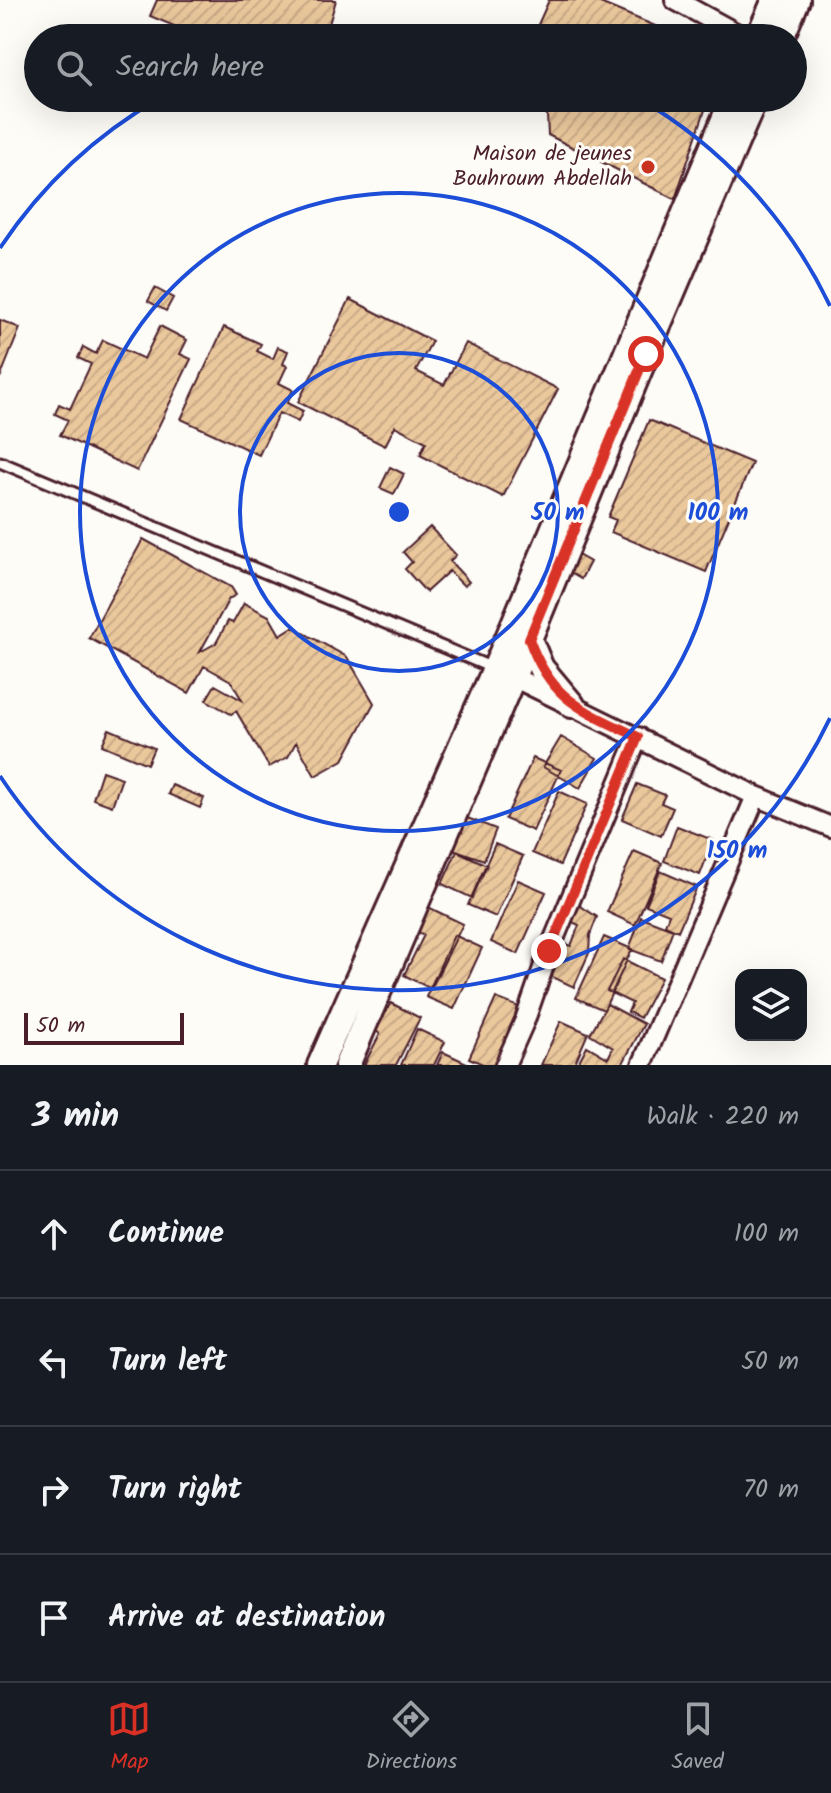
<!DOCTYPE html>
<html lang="en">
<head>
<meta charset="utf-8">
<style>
  :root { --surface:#171b24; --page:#242831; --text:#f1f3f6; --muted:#9ea1a6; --line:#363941; --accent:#d93025 }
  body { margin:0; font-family:Kalam,sans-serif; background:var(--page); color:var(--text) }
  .controls { position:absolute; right:24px; bottom:24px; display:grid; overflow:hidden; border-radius:16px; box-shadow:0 8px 32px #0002 }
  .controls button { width:72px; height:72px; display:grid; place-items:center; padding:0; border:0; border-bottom:2px solid var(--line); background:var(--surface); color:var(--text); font:40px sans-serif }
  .scale { position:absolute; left:24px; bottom:20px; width:160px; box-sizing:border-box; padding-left:8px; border:4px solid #4a1f2b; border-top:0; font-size:22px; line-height:28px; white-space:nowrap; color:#4a1f2b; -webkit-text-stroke:6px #fdfcf7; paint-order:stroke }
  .stop { position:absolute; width:24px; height:24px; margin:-18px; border:6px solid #d93025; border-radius:50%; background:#fff }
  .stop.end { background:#d93025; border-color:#fff; box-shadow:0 2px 8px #0008 }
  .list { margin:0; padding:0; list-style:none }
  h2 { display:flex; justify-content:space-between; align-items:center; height:104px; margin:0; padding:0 32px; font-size:34px }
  h2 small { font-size:26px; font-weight:400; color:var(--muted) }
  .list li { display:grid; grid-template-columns:52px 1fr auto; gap:24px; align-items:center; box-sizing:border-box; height:128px; padding:0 32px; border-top:2px solid var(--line) }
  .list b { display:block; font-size:30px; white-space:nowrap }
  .list em { font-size:26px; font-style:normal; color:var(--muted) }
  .icon { flex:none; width:44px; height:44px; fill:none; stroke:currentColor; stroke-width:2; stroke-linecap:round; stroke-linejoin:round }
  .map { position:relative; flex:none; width:831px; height:1065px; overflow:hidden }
  .search { position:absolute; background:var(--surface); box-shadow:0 8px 32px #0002; left:24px; right:24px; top:24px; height:88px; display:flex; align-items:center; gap:20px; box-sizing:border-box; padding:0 28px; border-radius:44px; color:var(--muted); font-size:30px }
  .sheet { height:616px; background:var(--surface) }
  nav { display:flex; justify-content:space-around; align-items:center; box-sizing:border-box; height:112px; border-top:2px solid var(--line); background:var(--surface); font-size:22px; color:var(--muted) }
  nav a { display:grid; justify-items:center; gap:4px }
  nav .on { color:var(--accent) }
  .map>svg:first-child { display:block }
  .building { fill:url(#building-hatch); stroke:#4a1f2b; stroke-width:2 }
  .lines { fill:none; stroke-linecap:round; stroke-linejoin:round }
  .service-casing { stroke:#4a1f2b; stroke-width:15 }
  .minor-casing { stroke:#4a1f2b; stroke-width:24 }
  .secondary-casing { stroke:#4a1f2b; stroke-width:30 }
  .service { stroke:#fdfcf7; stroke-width:9 }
  .minor { stroke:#fdfcf7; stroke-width:18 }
  .secondary { stroke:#fdfcf7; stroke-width:24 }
  .route { stroke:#d93025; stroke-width:10 }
  .ring { fill:none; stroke:#1d4ed8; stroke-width:4 }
  .poi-dot { fill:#c8321e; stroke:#fdfcf7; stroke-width:3 }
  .labels { text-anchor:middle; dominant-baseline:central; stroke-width:6; stroke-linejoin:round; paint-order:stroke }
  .poi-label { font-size:22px; fill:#4a1f2b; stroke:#fdfcf7; text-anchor:end }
  .centre { fill:#1d4ed8; stroke:#fdfcf7; stroke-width:4 }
  .ring-label { font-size:24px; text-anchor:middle; font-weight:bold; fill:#1d4ed8; stroke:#fdfcf7; stroke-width:6; stroke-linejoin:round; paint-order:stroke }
</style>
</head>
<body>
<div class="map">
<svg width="831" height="1065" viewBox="0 0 831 1065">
  <defs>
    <pattern id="building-hatch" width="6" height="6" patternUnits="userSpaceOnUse" patternTransform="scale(2)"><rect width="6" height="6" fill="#eac89c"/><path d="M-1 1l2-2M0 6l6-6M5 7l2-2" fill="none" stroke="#caab87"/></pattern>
  </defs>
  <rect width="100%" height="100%" fill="#fdfcf7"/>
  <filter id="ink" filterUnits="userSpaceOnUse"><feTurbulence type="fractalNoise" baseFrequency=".0125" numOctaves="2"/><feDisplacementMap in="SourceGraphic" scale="16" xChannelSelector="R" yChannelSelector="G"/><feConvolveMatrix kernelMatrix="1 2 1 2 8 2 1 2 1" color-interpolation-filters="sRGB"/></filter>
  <g filter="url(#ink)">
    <path class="building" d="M157,0H336L325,38H203L150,16Z
      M549,0H593L684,38H532Z
      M516,98H709L675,199L548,135L547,115Z
      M155,288L173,298L166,311L148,301Z
      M350,299L432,341L416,371L444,385L466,343L558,389L503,497L420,455L426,442L395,426L385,446L298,402Z
      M0,320L20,328L0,378Z
      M160,326L187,340L180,354L191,359L137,471L60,435L68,420L55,414L59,404L70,409L91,364L78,358L83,347L96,354L103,340L144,359Z
      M224,327L261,344L257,351L273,359L278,347L288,351L283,364L287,366L279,383L293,390L287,403L303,411L298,422L279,413L259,455L181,419Z
      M649,420L752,463L706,572L611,532L616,520L608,517Z
      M390,467L404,474L394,494L380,488Z
      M430,527L456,555L450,561L469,582L464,586L449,571L426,592L405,569L412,562L403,552Z
      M143,539L231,587L236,595L229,599L200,652L216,643L228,621L233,623L244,603L269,616L280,635L293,627L347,657L374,703L343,760L315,776L296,742L288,757L269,767L236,711L231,714L206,700L215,685L242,700L231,681L204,666L189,693L89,638Z
      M578,555L590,562L581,579L569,572Z
      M109,729L154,748L147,764L102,745Z
      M561,737L597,758L580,788L543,767Z
      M533,758L561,770L533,831L505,819Z
      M102,771L122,778L112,806L93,799Z
      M637,784L665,795L661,803L673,808L661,836L622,819Z
      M172,785L204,798L200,808L168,794Z
      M559,791L587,804L560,865L532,853Z
      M462,816L496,829L484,860L450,848Z
      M677,826L713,840L700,875L664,861Z
      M495,844L523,856L496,917L468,905Z
      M457,851L487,865L472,898L442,884Z
      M634,851L662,863L635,925L607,912Z
      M660,871L697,887L678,931L665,925L669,914L646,905Z
      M518,880L546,892L518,954L491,942Z
      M576,903L597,917L590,935L589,953L574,987L546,974L558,942L571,946L579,925L570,921Z
      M428,907L463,924L431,989L404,975L424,935L416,931Z
      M641,917L673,929L661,961L629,949Z
      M454,935L482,948L454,1009L426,997Z
      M604,937L632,949L604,1010L576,998Z
      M623,959L661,978L640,1018L628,1012L632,1003L607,991Z
      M496,998L524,1009L499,1065H485L469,1058Z
      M391,1003L420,1018L396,1065H364L380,1034L376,1031Z
      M607,1004L644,1024L622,1065H577L587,1046L608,1058L613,1048L590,1034Z
      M561,1021L588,1033L574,1065H541Z
      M417,1029L445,1042L434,1065H401Z
      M443,1052L471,1065H437Z"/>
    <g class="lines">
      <defs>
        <path id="service" d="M0,462L495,669"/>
        <path id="minor" d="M675,0L745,38
          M501,671L756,796L831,827
          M505,1065L525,1020L549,951L638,737
          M642,1065L756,796"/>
        <path id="secondary" d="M758,38L775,0
          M781,38L797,0
          M529,639L541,668L572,705
          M320,1065L495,669L733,98
          M347,1065L529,639L646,354L755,98"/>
      </defs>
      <use href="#service" class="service-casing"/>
      <use href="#minor" class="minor-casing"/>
      <use href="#secondary" class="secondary-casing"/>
      <use href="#service" class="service"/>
      <use href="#minor" class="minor"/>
      <use href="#secondary" class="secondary"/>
    </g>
  </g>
  <g class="lines" filter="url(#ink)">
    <path class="route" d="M549,951L638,737C583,710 551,701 529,639L646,354"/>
  </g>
  <g class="ring">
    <circle cx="399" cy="512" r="159"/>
    <circle cx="399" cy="512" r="319"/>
    <path d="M830 718A478 478 0 0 1 0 776M0 248A478 478 0 0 1 160 98M341 38A478 478 0 0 1 457 38M638 98A478 478 0 0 1 830 306"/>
  </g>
  <circle class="poi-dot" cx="648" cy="167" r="8"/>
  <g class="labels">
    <g class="poi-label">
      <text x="632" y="154">Maison de jeunes<tspan x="632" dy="25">Bouhroum Abdellah</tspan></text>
    </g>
  </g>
  <circle cx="399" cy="512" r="12" class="centre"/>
  <g class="ring-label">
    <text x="558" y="520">50 m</text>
    <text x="718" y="520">100 m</text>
    <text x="737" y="858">150 m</text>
  </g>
</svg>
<div class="controls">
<button><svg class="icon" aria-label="layers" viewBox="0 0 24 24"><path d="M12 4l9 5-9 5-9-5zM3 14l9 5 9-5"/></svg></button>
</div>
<div class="scale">50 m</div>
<div class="stop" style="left:646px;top:354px"></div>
<div class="stop end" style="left:549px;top:951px"></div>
<div class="search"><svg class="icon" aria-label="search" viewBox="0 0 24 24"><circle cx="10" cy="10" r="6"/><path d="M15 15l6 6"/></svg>Search here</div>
</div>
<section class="sheet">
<h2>3 min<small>Walk · 220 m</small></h2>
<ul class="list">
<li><svg class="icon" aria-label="ahead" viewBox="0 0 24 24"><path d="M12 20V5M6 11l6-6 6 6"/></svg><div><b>Continue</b></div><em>100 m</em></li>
<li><svg class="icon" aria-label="left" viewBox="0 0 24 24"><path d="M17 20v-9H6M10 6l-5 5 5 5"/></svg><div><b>Turn left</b></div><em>50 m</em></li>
<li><svg class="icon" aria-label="right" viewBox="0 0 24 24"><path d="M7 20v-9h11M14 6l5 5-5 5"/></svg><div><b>Turn right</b></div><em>70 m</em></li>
<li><svg class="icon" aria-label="arrive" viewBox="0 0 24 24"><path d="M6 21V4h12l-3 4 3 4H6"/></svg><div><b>Arrive at destination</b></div></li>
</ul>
</section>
<nav>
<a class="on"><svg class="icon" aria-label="map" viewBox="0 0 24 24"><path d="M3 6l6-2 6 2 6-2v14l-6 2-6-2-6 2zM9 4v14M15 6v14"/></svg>Map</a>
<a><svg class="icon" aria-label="directions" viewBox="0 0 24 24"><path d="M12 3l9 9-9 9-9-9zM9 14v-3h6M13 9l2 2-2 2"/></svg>Directions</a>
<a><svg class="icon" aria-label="saved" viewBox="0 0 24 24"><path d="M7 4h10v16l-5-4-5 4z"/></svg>Saved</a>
</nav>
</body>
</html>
